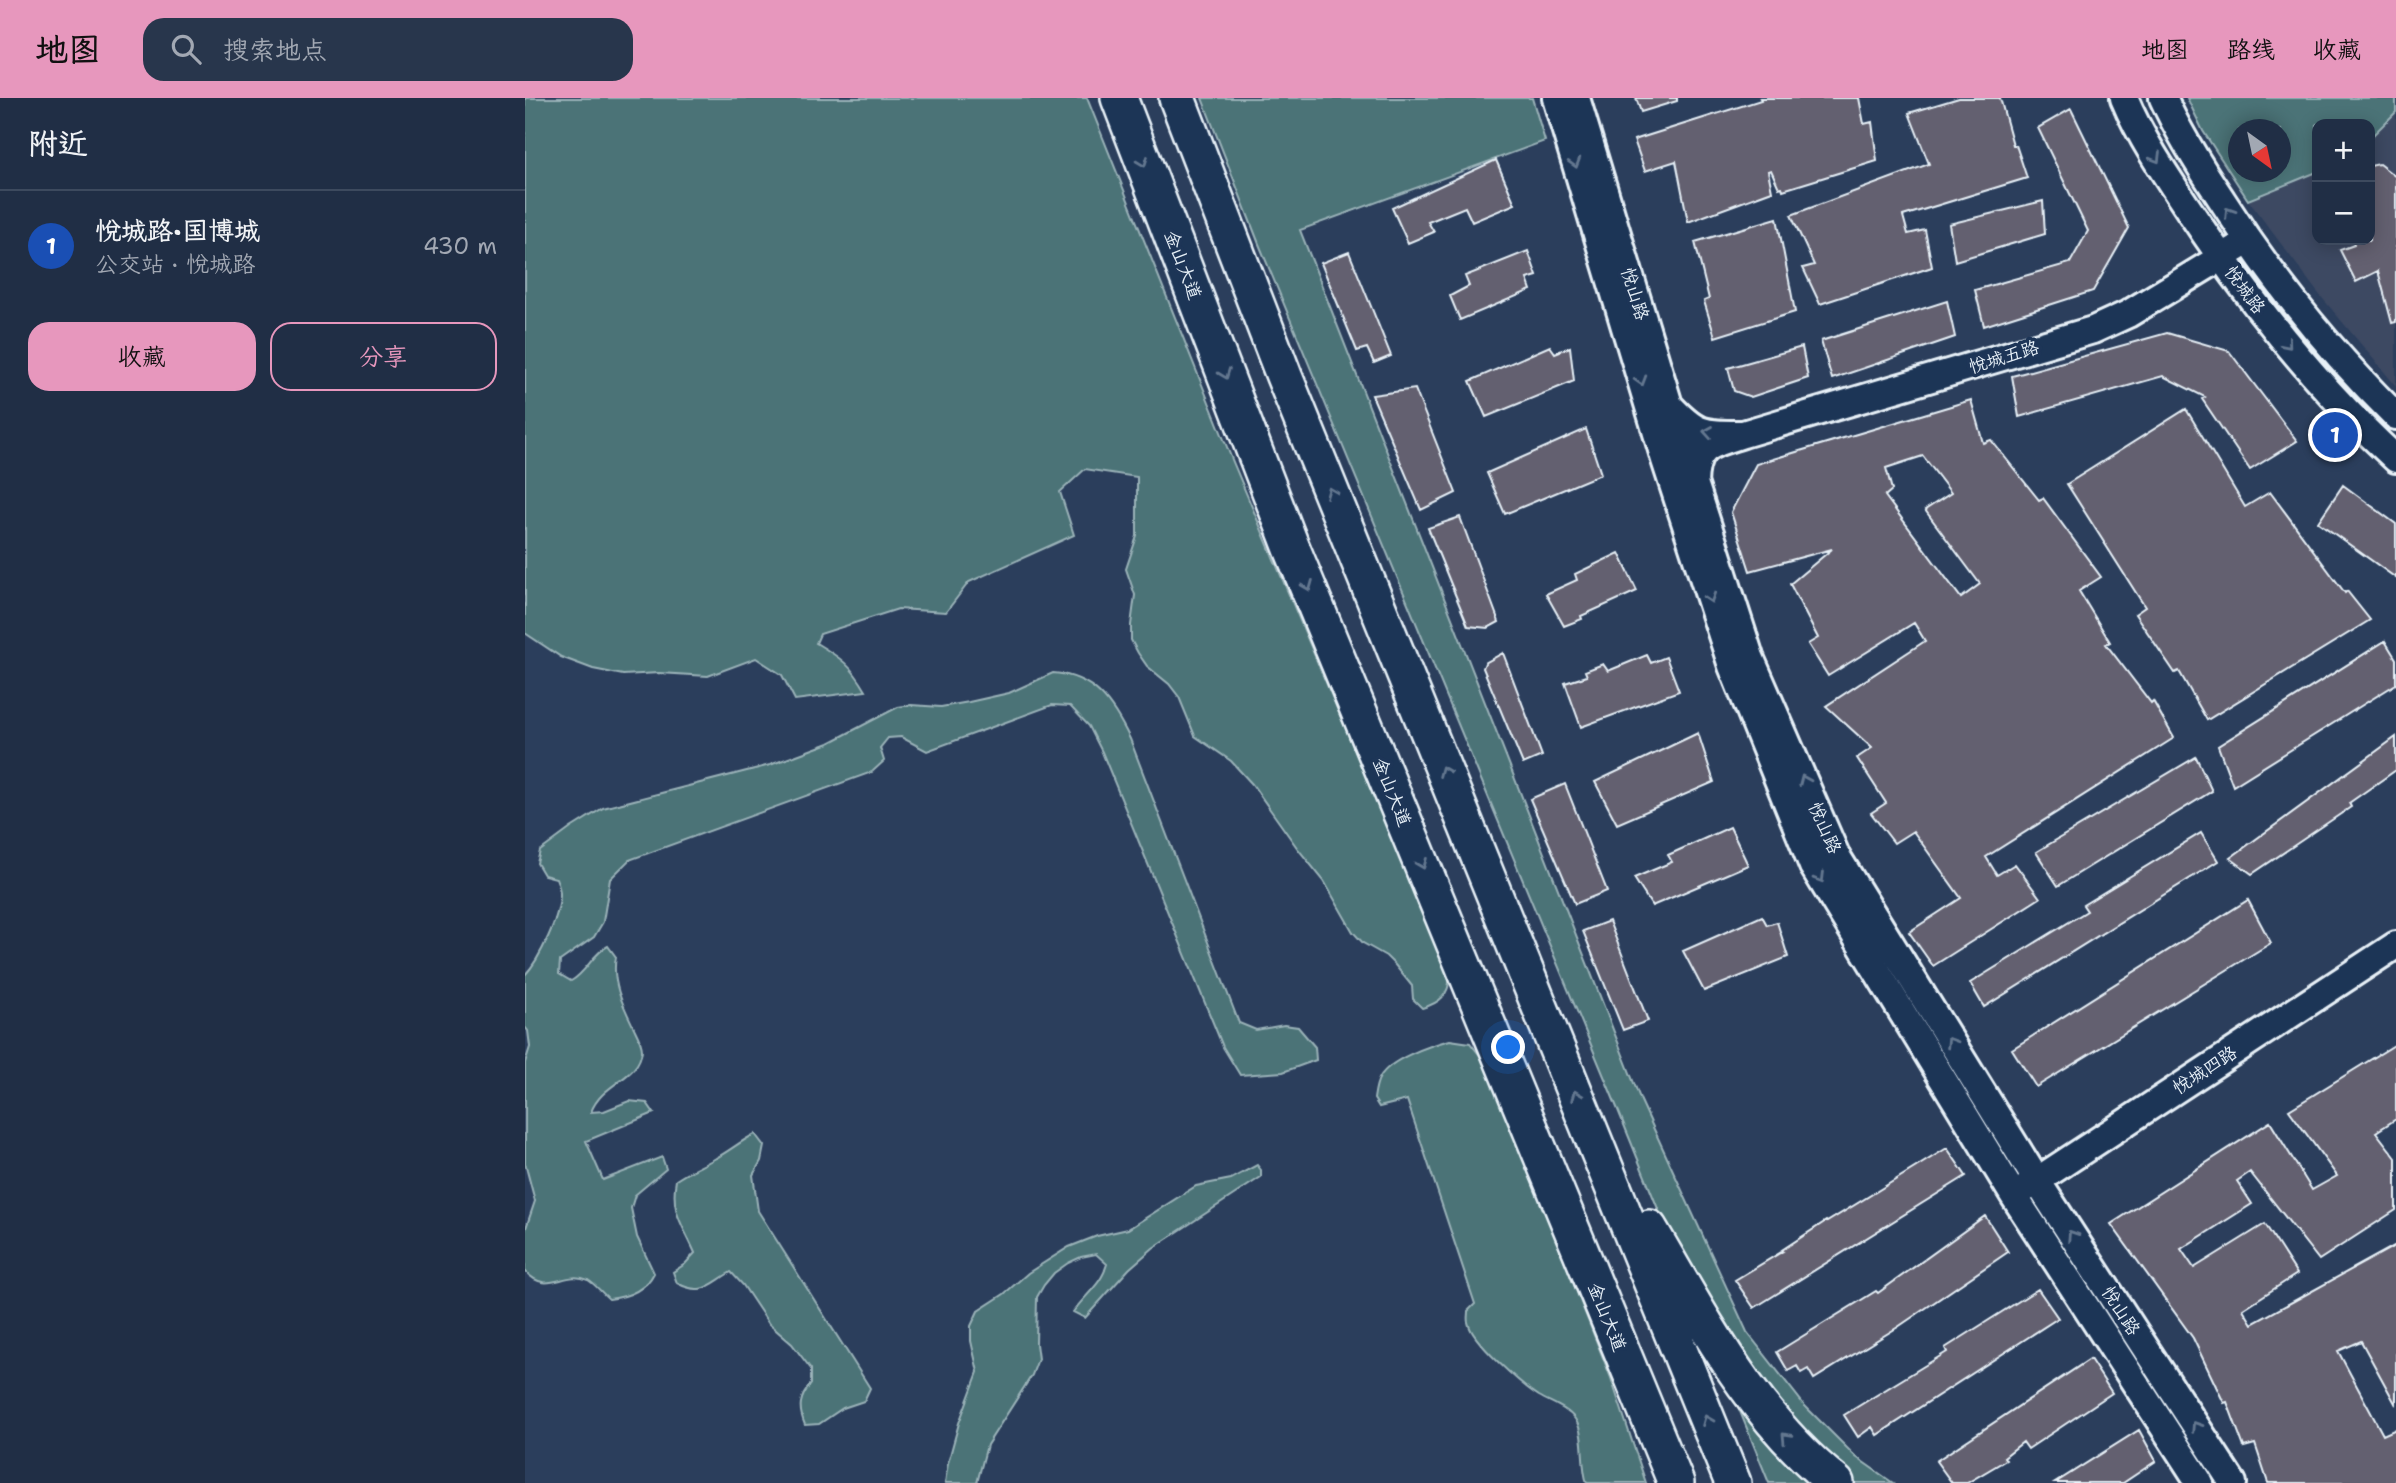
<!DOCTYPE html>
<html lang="zh">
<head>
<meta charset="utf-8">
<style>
  :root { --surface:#202e45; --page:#28364c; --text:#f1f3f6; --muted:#a2a8b3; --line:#3d4a5e; --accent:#e797bd }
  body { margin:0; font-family:"Shantell Sans","LXGW WenKai TC",sans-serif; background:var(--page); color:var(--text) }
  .controls { position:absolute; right:21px; top:21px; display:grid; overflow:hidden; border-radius:14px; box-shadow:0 4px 18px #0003 }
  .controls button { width:63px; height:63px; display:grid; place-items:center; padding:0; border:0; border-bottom:2px solid var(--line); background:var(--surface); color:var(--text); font:35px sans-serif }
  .compass { position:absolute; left:1703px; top:21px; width:63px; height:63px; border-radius:50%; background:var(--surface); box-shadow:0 4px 18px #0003; rotate:147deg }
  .you { position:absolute; left:984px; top:950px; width:24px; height:24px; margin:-18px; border:5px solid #fff; border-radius:50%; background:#1a73e8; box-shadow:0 0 0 10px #1a73e833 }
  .badge { display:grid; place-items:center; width:46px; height:46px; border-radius:50%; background:var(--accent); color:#fff; font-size:23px; font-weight:700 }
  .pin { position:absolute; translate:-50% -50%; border:4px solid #fff; box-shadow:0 2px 7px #0006 }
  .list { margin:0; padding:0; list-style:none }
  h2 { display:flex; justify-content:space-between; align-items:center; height:91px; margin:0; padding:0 28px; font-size:30px }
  h2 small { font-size:23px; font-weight:400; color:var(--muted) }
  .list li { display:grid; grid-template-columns:46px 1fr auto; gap:21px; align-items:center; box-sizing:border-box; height:112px; padding:0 28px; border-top:2px solid var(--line) }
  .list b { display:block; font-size:26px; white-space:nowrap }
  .list p { margin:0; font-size:23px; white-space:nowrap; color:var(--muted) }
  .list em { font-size:23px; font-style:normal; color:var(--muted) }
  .actions { display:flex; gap:14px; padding:21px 28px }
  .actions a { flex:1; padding:16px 0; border:2px solid var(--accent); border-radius:21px; text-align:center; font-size:24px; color:var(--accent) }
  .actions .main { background:var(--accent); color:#111 }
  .icon { flex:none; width:38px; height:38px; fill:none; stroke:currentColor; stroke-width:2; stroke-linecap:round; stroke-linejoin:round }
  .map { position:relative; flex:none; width:1871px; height:1385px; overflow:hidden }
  header { display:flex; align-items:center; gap:42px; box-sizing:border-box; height:98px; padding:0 35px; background:var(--accent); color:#111 }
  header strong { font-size:33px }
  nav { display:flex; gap:38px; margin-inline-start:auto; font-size:24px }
  .search { width:490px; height:63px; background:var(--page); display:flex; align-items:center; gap:18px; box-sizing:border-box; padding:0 24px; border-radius:21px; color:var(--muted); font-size:26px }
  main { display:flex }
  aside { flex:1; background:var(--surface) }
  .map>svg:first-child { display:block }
  .built { fill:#3c4862 }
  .green { fill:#4b7377; stroke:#9ab2b8; stroke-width:2; fill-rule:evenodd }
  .building { fill:#64606f; stroke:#e8f1f8; stroke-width:2; fill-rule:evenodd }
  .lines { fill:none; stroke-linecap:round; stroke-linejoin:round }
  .secondary-casing { stroke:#e8f1f8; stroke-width:32 }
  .highway-casing { stroke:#e8f1f8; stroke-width:40 }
  .secondary { stroke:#1d3557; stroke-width:26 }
  .highway { stroke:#1d3557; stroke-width:35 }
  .oneway { stroke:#64778f }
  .labels { text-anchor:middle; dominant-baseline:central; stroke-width:7; stroke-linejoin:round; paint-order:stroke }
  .street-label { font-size:18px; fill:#e8f1f8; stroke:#1d3557 }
</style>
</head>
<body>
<header>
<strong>地图</strong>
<div class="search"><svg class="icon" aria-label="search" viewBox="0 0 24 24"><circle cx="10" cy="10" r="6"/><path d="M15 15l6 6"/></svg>搜索地点</div>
<nav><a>地图</a><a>路线</a><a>收藏</a></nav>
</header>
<main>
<aside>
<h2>附近<small></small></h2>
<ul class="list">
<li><span class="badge" style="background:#1a4fb4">1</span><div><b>悦城路·国博城</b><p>公交站 · 悦城路</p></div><em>430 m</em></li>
</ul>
<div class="actions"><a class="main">收藏</a><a>分享</a></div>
</aside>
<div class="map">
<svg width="1871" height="1385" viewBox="0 0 1871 1385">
  <rect width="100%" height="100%" fill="#2b3e5c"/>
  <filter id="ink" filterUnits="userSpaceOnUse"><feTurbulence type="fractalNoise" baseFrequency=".0143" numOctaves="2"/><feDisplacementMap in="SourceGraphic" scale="14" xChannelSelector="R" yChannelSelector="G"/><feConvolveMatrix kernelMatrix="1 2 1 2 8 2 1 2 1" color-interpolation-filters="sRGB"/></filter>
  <g filter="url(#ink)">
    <path class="built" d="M1871,14V288L1793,195L1723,102L1792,74V142H1845V40Z"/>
    <path class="green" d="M0,0H562L708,364L925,878C924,897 915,905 897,910L888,901L887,888L870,867L861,858L838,845L828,834L799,783L773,751L727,686L706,663L670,638L654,599L644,586L622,568L613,555L606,542V527L610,497L601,471L612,438V379L560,371L535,394L549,437L444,484L421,514L373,511L295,536L291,545C316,560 326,567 341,593L270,602L257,577L231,560L183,578L134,575L98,577L68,571L36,559L0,535Z
      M677,0H1007L1020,43L775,132L1116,1003L1222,1234L1280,1308L1331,1359L1368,1385H1244L1093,1012L734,146Z
      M1662,0H1871V14L1845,40V26H1792V74L1723,102L1678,33ZM1714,32H1756V74H1714Z
      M528,575C570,578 588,606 605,641L714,925L731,932L759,927L773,929L790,949L791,962L758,974L715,977L698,949L577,654L564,628L545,608L527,607L402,653L376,639L363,640L355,650L359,663L347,674L104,762L85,781L78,824L69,839L35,863L34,876L46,883C62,874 67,856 83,848L91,859C86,885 99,909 110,932C113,938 117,946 117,952C114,982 77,984 66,1014L79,1013L104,1003L122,1005L129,1015L61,1043L78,1082L137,1059L141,1071L110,1097L106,1110L112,1139L129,1175C120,1193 103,1199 84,1201C78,1196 70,1186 63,1182C39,1171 23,1199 0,1173V1133L10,1103L0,1065V965L5,949L3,933L0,929V877C15,861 35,818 35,796C35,791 33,785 31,780L19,777L12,765L15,753L46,730L78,710L245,667L304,645L373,609L386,607L416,609L444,604L484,595Z
      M925,942L945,945L961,965L1086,1280L1121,1385H1062C1055,1366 1061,1337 1050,1321C1042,1310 1026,1305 1014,1298C997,1287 946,1243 943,1224C942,1221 943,1217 943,1213L950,1206L882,1002L854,1009L849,1001C850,994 851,985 855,979C865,961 906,947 925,942Z
      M230,1036L239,1048L236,1063L228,1077L233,1113L345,1290L339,1303L318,1310L294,1326L280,1327C273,1310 274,1300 286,1286V1271L267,1246L244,1226L218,1187L206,1174C185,1186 178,1199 152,1185L148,1174L160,1166L170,1155C158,1127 145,1114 151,1082C164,1073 177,1068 191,1060C204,1053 216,1043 230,1036Z
      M732,1067L736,1072V1079L628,1150L604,1171L560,1220L548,1214C560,1197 577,1186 582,1166L571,1156L556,1159L543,1165L529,1175L519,1187L512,1199L511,1246L513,1261L507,1277L462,1347L452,1385H420L423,1365L434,1325L453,1274L446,1243V1228L453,1213L479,1196L503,1175L544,1149L572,1138L603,1131L671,1088L706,1081Z"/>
    <path class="building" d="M1111,0H1152V3L1116,14Z
      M1235,0H1334L1339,26L1347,24L1352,63L1258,92L1257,89L1254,90L1246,72L1243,73L1247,93L1163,124L1151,63L1120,73L1109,42L1236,2Z
      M1434,0H1475L1488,47H1491L1502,80L1378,118L1383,136L1400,132L1407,169L1295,206L1278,170L1289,167L1266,117L1404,66L1384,15Z
      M1546,11L1604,130L1568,193L1459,228L1450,192L1545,165L1563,133L1513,30Z
      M971,62L990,106L947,124L940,109L903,124L909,134L883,145L867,110Z
      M1854,66L1871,79V224L1867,225L1853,173L1831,184L1815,152L1829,147L1828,142H1845V68Z
      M1518,103L1520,136L1430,163L1424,126Z
      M1252,120L1270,214L1190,239L1179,203L1184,201L1170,144Z
      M1003,153L1012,178L1002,181L1006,192L935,222L925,198L944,188L940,178Z
      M824,154L866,258L849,265L842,250L832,253L796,165Z
      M1422,203L1430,239L1307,281L1296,243Z
      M1642,235L1704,253L1772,343L1725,372L1677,301L1680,299L1638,278L1494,319L1487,278Z
      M1025,248L1030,255L1045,249L1049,283L961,319L945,283Z
      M1277,249L1283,280L1226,299L1209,293L1203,270Z
      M890,291L931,395L896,412L847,297Z
      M1446,302L1458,345L1466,342L1514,402L1518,400L1576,479L1554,493L1585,544L1581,546L1626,605L1628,603L1649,640L1461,759L1472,777L1490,766L1515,800L1408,868L1384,834L1436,800L1388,733L1369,745L1346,715L1361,705L1332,660L1347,650L1301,608L1400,543L1389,525L1303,578L1283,546L1293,540L1265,486L1307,451L1225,473L1206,414L1231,366ZM1398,358L1426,395L1400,412L1455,486L1436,500L1360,398L1367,392L1361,370Z
      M1661,311L1720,409L1745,394L1820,495L1822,493L1845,522L1682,622L1654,573L1650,575L1610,516L1620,509L1542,386Z
      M1061,331L1076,376L980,416L962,375Z
      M1818,387L1871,426V480L1793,424Z
      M935,419L974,524L963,530L943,528L903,430Z
      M1094,455L1112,493L1056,518L1057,521L1039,528L1021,496L1052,482L1050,476Z
      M1860,543L1871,561V586L1708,688L1693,648Z
      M978,555L1017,658L998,666L958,570L960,565Z
      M1122,557L1126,565L1141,559L1154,593L1056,629L1040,585L1062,578L1060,573L1078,566L1083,573Z
      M1173,635L1189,684L1092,726L1070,684Z
      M1871,639V672L1824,705L1826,709L1727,776L1705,760Z
      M1671,659L1687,693L1533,788L1511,754Z
      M1040,686L1082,793L1050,806L1005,701Z
      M1205,729L1223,767L1127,808L1109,780L1147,764L1143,757Z
      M1676,735L1693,763L1459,909L1445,885L1562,813L1558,807Z
      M1723,802L1746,845L1511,989L1487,951Z
      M1237,818L1242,827L1252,824L1263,859L1179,893L1158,853Z
      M1084,823L1123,923L1098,932L1058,833Z
      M1871,946V1021L1851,1034L1871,1060V1112L1794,1162L1725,1074L1712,1083L1727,1106L1656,1151L1669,1170L1740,1126L1772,1176L1718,1211L1727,1226L1871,1147V1307L1836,1243L1813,1253L1858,1337L1871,1331V1385H1743L1730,1346L1719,1349L1702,1304L1699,1305L1668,1240L1586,1126L1745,1024L1787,1092L1812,1078L1764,1012Z
      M1422,1050L1441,1078L1229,1210L1210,1182L1258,1153L1257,1152L1301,1123L1302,1124Z
      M1460,1118L1483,1154L1373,1229L1289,1281L1283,1271L1276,1275L1272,1268L1263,1273L1252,1254L1351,1193L1353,1195Z
      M1513,1191L1533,1220L1352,1337L1347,1329L1333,1339L1319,1317L1422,1254L1420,1250Z
      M1565,1261L1587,1295L1503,1351L1498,1344L1479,1359L1481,1362L1442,1385H1427L1411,1363Z
      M1614,1332L1631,1363L1598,1385H1530Z"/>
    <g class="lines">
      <defs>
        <path id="secondary" d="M1031,0L1140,362L1207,568L1288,768L1489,1098L1675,1385
          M1051,0L1144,307L1225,559L1311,757L1512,1083L1708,1385
          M1599,0C1616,41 1642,79 1666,115C1725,204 1792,289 1871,361
          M1638,0C1654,36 1675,69 1697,102C1747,181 1804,252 1871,318
          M1144,307C1172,337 1178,336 1218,336C1185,347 1170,347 1169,386
          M1218,336L1568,232L1603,216L1723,143
          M1498,1092L1871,847"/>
        <path id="highway" d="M594,0L766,448L1151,1385
          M652,0L759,278L1208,1385
          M1124,1130C1178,1221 1226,1318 1311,1385"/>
      </defs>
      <use href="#secondary" class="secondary-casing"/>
      <use href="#highway" class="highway-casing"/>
      <use href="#secondary" class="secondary"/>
      <use href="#highway" class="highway"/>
    </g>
    <defs><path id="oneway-chevron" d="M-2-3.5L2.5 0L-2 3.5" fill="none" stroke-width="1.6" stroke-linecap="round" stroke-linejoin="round" transform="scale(1.75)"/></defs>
    <g class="oneway">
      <use href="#oneway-chevron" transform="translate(1631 60) rotate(59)"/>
      <use href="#oneway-chevron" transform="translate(618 64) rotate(69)"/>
      <use href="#oneway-chevron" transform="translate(1050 65) rotate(73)"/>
      <use href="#oneway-chevron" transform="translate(1704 114) rotate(-123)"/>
      <use href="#oneway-chevron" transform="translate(1762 246) rotate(49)"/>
      <use href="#oneway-chevron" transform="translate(700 276) rotate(69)"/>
      <use href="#oneway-chevron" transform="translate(1116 283) rotate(73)"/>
      <use href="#oneway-chevron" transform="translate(1183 334) rotate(-170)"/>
      <use href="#oneway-chevron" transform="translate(806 394) rotate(-112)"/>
      <use href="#oneway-chevron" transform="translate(783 488) rotate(68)"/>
      <use href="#oneway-chevron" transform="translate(1185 500) rotate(72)"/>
      <use href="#oneway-chevron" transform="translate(919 673) rotate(-112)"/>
      <use href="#oneway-chevron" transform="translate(1279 682) rotate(-113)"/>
      <use href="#oneway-chevron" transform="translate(897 766) rotate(68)"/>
      <use href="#oneway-chevron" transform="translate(1295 780) rotate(59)"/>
      <use href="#oneway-chevron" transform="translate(1426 944) rotate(-122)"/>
      <use href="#oneway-chevron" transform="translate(1051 997) rotate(-112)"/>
      <use href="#oneway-chevron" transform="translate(1547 1137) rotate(-123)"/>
      <use href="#oneway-chevron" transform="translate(1182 1322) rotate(-112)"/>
      <use href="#oneway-chevron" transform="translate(1671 1328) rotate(-123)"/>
      <use href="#oneway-chevron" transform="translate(1261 1339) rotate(-133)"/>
    </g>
  </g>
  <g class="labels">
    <g class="street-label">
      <text transform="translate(658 167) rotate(69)">金山大道</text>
      <text transform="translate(1720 192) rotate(53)">悦城路</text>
      <text transform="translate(1110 196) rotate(73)">悦山路</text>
      <text transform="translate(1479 259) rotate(-17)">悦城五路</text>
      <text transform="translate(867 694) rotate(68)">金山大道</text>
      <text transform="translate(1300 730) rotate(66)">悦山路</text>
      <text transform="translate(1680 972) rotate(-33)">悦城四路</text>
      <text transform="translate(1596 1213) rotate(57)">悦山路</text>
      <text transform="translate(1082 1219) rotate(68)">金山大道</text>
    </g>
  </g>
</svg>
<div class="controls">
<button>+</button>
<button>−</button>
</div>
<svg class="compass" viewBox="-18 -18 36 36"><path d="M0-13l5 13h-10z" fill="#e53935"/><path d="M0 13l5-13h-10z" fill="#a2a8b3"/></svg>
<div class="you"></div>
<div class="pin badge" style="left:1810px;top:337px;background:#1a4fb4">1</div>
</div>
</main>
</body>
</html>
